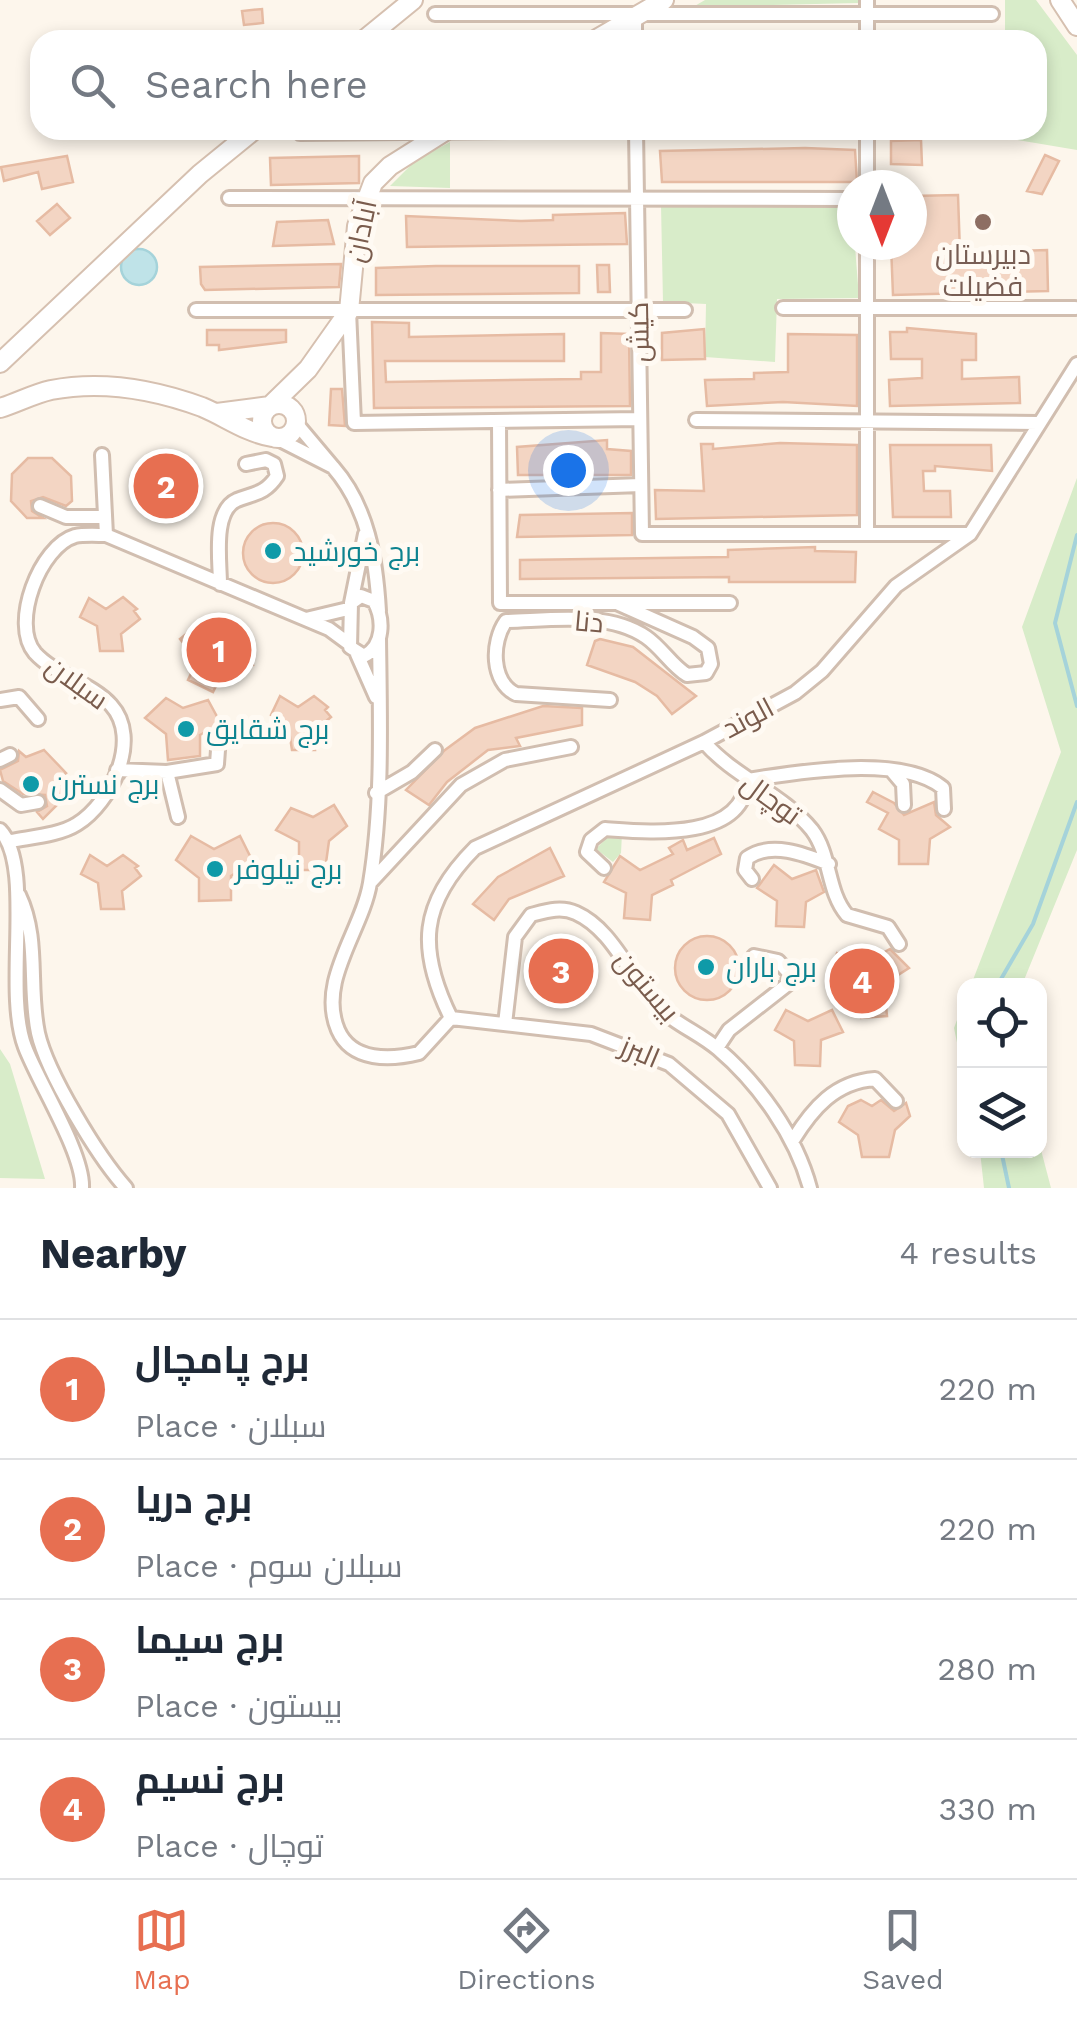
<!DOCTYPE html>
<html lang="en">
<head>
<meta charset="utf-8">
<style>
  :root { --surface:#fff; --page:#f6f6f7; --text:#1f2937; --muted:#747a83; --line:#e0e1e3; --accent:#e76f51 }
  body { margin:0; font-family:"Work Sans",Cairo,sans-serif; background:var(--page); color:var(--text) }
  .controls { position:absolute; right:30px; bottom:30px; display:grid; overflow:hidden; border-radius:20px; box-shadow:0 5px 15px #0003 }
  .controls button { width:90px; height:90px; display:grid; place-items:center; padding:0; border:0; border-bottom:2px solid var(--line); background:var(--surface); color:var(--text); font:50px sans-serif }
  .compass { position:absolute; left:837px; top:170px; width:90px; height:90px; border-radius:50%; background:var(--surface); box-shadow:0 5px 15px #0003; rotate:180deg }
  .you { position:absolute; left:568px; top:470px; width:35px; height:35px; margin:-25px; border:8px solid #fff; border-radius:50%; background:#1a73e8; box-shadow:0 0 0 15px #1a73e833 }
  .badge { display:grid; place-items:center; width:65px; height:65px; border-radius:50%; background:var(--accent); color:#fff; font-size:32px; font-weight:700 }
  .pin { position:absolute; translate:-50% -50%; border:5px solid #fff; box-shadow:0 2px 10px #0006 }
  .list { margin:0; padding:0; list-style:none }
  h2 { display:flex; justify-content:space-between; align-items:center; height:130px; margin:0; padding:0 40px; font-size:42px }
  h2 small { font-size:32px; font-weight:400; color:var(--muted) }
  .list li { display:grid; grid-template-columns:65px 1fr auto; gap:30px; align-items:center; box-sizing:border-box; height:140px; padding:0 40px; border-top:2px solid var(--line) }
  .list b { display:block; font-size:38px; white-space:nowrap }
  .list p { margin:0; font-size:32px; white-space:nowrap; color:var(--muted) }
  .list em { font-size:32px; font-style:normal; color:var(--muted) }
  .icon { flex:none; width:55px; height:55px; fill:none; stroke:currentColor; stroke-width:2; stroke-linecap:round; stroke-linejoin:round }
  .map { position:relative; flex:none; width:1077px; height:1188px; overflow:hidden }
  .search { position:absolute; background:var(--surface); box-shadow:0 5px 15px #0003; left:30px; right:30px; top:30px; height:110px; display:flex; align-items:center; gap:25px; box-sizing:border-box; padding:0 35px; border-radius:30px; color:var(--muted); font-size:38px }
  .sheet { height:690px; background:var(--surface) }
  nav { display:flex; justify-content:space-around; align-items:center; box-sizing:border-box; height:140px; border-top:2px solid var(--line); background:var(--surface); font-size:28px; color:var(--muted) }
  nav a { display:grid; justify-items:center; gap:5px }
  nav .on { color:var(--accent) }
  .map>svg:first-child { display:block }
  .green { fill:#d8ecc9 }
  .water { fill:#bfe3e8; stroke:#a5d3da; stroke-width:2.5 }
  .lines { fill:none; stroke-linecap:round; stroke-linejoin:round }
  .stream { stroke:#a5d3da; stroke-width:4 }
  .building { fill:#f3d5c3; stroke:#e6bba3; stroke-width:2.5 }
  .street-casing { stroke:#d1beb0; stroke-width:18 }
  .secondary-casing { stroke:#d6c0b0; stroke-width:22 }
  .street { stroke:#fff; stroke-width:12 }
  .secondary { stroke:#fff; stroke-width:18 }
  .education-dot { fill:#8d6e63; stroke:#fffaf3; stroke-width:4 }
  .culture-dot { fill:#0f9aa8; stroke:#fffaf3; stroke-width:4 }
  .labels { text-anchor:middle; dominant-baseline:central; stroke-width:10; stroke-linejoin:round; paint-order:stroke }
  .street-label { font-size:28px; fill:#7a5c4d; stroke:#fffaf3 }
  .education-label { font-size:28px; fill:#785e54; stroke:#fffaf3 }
  .culture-label { font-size:28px; fill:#0d838f; stroke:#fffaf3; text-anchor:start }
</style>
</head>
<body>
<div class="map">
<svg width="1077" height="1188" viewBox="0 0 1077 1188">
  <rect width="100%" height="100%" fill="#fdf6ec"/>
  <path class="green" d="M705,0H858V3L693,7Z
    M1005,0H1036L1077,55V150L965,131L1037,130V40H1005Z
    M450,142V188L390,186L415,161Z
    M661,205L852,207L859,298L777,299L775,362L705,357L706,304L663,302Z
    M1077,478V850L1022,985H971L1061,752L1022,627Z
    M611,833H622L621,853L613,862L596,849Z
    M964,1001V1077L954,1028Z
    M0,1049L10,1064L45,1179L0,1178Z
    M1040,1146L1051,1188H984L980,1151L1040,1150Z"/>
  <path class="water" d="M121 267a18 18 0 1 1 36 0a18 18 0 1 1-36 0Z"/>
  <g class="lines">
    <path class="stream" d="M1077,535L1055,623L1077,706
      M997,986L1033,924L1077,802
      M1001,1150L1009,1188"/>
  </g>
  <path class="building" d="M262,9L263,23L244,25L242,11Z
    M921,140L922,165L891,164V141Z
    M805,148L855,150L857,182H662L660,151Z
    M1045,155L1059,161L1042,194L1027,191Z
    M67,156L73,182L42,189L38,172L4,181L1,167Z
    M359,156V183L271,185L270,158Z
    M958,195L960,253L1047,250L1048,291L893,295L891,245H912V196Z
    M57,204L70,218L50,235L37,221Z
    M625,213L627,244L407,247L406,216L521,221L553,220V215Z
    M328,220L334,244L273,246L277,222Z
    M341,264L339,287L205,290L201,284L200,267Z
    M597,265H609L610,292H598Z
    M436,266H579V293L376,295V268Z
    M372,322L409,323V337L564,334V361H385L386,382L581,379V372H601V333L629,334L630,406L374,408Z
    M907,328L976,334V360H962V379L1019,377L1020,403L890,406L889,380L922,378V359H891L890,332H907Z
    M704,329L705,359L662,360V333Z
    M207,330H286V342L219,350V345H207Z
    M788,334L857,335V406L783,402L707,406L705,380L754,379V373L788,372Z
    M331,389H342L345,426L329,425Z
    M607,440V449L631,451V475H518L517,447Z
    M780,443L857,445V515L656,519L655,490L704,491L701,444H713V449Z
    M890,445H991L992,471L935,466V471H923L924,491H950L951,517H893Z
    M135 487a31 31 0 1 1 62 0a31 31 0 1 1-62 0Z
    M28,458H52L71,476L72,501L66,506L43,497L31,501L32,511L43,518H27L11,501L12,474Z
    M632,513V535L517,537L520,515Z
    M243 553a30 30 0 1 1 60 0a30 30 0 1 1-60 0Z
    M815,547V551L856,552L855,582H729V577L520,579V560L728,557V550Z
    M123,597L137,609L134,611L140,619L121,634L123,651H100L97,626L80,617L89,598L106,609Z
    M205,619L222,640L247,636L253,665L224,670L213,692L188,680L197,661L180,639Z
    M600,639L633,647L696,696L672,714L657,696L635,682L587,665L595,641Z
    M280,696L298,707L314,696L328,707L325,710L331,717L313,732L315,750H292L288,724L271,715Z
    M166,698L183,708L208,700L221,724L200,735V756L168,760L166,734L145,718Z
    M543,706L582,708V725L516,738L520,746L488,750L447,782L429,805L406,790L445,750L475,728Z
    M44,750L66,773L58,779L66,796L43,819L37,812L47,806L45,795L23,794L3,781L0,770L18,761L19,751L26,757Z
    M873,792L894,803L904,815L934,802L936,815L950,827L930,839L928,864H899V840L879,829L888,813L867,802Z
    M334,805L347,826L329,841L325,870H299V842L276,830L291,808L313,817Z
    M191,836L214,849L240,836L253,862L231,876V900L199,901V878L176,860Z
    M714,838L721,854L671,880L673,885L652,895L650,920L624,918L626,893L604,882L620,856L640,870L673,854L669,848L683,840L687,850Z
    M550,848L564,876L509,899L494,920L473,904L498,877Z
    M90,855L107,866L123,855L138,866L135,868L141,876L122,891L124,909H101L98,883L81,874Z
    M774,865L792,879L816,870L824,892L806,902L804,927L776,926L777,901L757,888Z
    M675 968a32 32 0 1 1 64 0a32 32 0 1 1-64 0Z
    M530 971a32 32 0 1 1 64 0a32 32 0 1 1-64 0Z
    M890,949L909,968L884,984L887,1016L861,1018L857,993L829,977L837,953L864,963Z
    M786,1010L808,1021L832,1010L843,1032L821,1040L820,1066L795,1065L794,1041L775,1030Z
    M861,1100L872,1106L881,1100L894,1111L906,1103L910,1116L895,1130L889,1157H862L858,1135L839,1122L848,1106Z"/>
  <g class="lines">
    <defs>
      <path id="street" d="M867,0V40
        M435,14H992
        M635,16V40
        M636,130L642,534H968
        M867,130V185
        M300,133L597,130
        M229,198L852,199
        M867,245V533
        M783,308H1075
        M196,310H685
        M349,311L354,423L640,419
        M696,420L1038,423
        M499,421L500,603H730
        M278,439L333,467L296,423
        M102,455L106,535
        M333,467C368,507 376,559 379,611
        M499,490L641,485
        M40,506L66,517H104
        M220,584C220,561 212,511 237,500C255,493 265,494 277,476L274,464L266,460L246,464
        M361,596L374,601C384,619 384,646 364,656L350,647L351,603Z
        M351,603L365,534
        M306,619L348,609
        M379,638C380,718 383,804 370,883C362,931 317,981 338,1030C352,1062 391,1060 419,1053L451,1018
        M357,654L376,697
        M0,700L19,697L38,719
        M610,700L516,694C491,682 491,642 506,621C550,620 609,611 646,637C662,648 671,665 687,675L706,673L711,664L708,648L693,637L619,604
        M704,742C734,777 783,794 812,830C831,855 827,892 847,915L888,927L899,944
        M0,760L10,755
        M117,770L167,772L178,817
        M892,771L903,784L904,805
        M167,772L217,764L219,736
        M0,790L21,805L38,802
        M376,793L412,772L435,750
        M0,830C35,867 3,990 25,1047C38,1082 84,1154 82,1188
        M11,841C31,837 60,835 77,824C111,803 142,739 111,705C91,683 55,675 35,653C10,624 40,546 75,536C84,534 97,535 106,535L329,629L348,643
        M604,868L587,852L591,840L605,829C647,832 743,842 747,780C798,772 902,754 943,788L944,809
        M752,879L745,870L747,858C771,841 804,854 829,864
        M370,883L461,785L505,760L571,747
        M19,895C40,939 28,986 38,1033C47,1073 98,1157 126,1188
        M451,1018C417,949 420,903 475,848L704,742L795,693L822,671L896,586L970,534L1077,364
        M451,1018L591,1034L669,1064L728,1114L770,1188
        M505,1024L515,937L531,915C546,911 561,906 576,913C612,929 629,975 656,1004C674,1024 698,1032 718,1049C759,1084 796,1136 810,1188
        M717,1048L729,1030L788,984L789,973L778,961L754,956
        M793,1140C813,1108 835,1082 875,1079L896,1101"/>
      <path id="secondary" d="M1060,0L1077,26
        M364,40L413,0
        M595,40L664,0
        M0,363L200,174L254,130
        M262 421a17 17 0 1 1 34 0a17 17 0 1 1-34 0Z
        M0,408C17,403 33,394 51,390C103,380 153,389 202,407C226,417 245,432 272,437
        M217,413L270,406L308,369L349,311L357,226L373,183L390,166L447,130"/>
    </defs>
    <use href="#street" class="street-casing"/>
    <use href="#secondary" class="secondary-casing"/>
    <use href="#street" class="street"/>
    <use href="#secondary" class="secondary"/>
  </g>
  <circle class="education-dot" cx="983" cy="222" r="10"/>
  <g class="culture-dot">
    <circle cx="273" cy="551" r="10"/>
    <circle cx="186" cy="729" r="10"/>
    <circle cx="31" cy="784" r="10"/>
    <circle cx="215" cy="869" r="10"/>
    <circle cx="706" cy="967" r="10"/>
  </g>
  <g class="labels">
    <g class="street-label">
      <text transform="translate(361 231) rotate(-78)">آبادان</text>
      <text transform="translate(639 332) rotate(-91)">کیش</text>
      <text transform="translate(589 622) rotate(5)">دنا</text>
      <text transform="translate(77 683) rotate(36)">سبلان</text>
      <text transform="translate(748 718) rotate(-28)">الوند</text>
      <text transform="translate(771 799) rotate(36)">توچال</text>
      <text transform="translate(647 986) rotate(50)">بیستون</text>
      <text transform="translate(640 1052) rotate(23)">البرز</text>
    </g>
    <g class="education-label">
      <text x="983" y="254">دبیرستان<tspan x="983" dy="32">فضیلت</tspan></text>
    </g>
    <g class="culture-label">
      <text x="293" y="551">برج خورشید</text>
      <text x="206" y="729">برج شقایق</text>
      <text x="51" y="784">برج نسترن</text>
      <text x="235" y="869">برج نیلوفر</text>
      <text x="726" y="967">برج باران</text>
    </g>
  </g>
</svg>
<div class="controls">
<button><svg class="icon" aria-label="locate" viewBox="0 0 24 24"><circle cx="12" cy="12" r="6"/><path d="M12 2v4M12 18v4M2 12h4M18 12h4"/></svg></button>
<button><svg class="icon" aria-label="layers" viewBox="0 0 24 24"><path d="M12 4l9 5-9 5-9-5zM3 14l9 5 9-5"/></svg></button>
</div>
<svg class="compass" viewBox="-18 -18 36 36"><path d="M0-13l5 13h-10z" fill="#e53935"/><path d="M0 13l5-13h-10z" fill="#747a83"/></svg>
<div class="you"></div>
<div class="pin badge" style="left:219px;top:650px">1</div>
<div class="pin badge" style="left:166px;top:486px">2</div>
<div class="pin badge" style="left:561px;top:971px">3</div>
<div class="pin badge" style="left:862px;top:981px">4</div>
<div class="search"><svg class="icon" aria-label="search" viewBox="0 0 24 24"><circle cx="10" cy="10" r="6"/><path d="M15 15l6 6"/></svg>Search here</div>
</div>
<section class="sheet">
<h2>Nearby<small>4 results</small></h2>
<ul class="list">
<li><span class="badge">1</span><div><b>برج پامچال</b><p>Place · سبلان</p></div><em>220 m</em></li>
<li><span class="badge">2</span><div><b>برج دریا</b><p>Place · سبلان سوم</p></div><em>220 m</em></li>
<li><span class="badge">3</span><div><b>برج سیما</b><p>Place · بیستون</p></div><em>280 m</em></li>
<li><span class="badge">4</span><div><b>برج نسیم</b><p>Place · توچال</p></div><em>330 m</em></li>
</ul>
</section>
<nav>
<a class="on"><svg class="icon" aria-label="map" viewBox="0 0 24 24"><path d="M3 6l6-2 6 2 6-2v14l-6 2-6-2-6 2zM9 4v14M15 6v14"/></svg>Map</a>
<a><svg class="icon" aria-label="directions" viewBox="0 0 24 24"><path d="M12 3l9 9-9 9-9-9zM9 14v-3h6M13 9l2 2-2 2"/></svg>Directions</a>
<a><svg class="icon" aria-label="saved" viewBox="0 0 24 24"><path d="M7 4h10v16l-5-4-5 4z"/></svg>Saved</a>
</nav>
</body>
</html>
